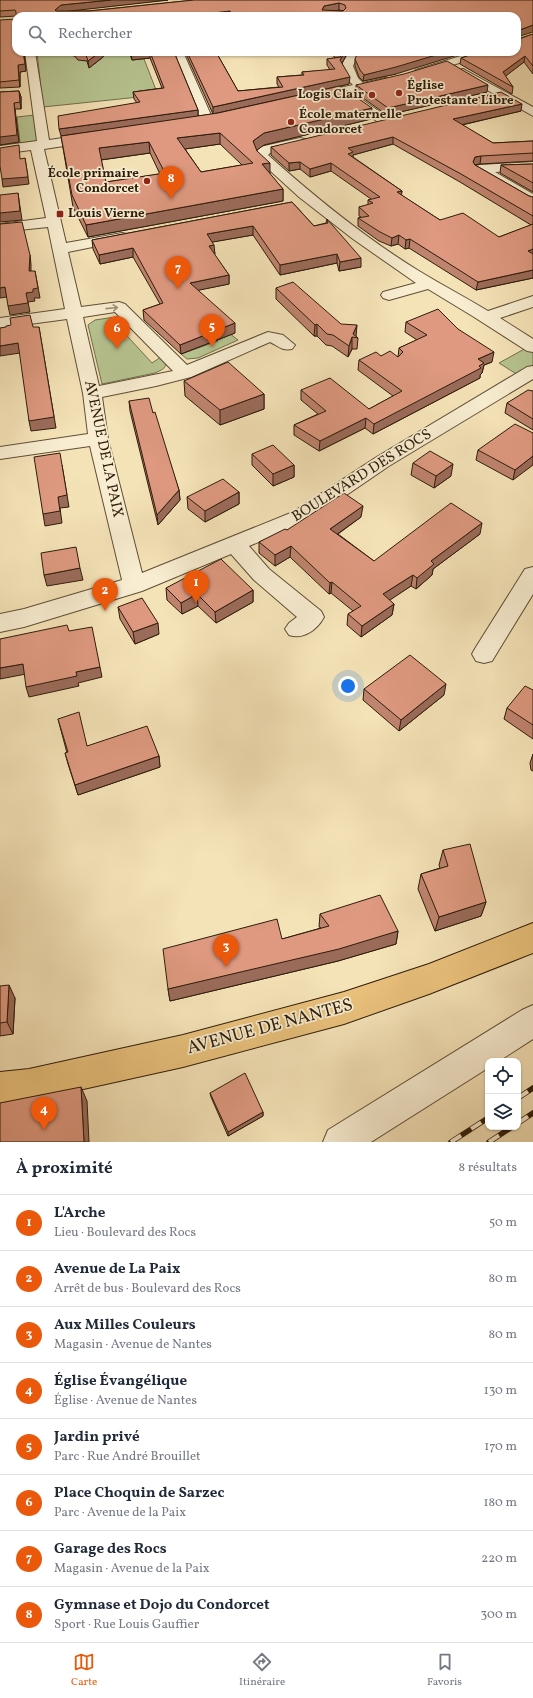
<!DOCTYPE html>
<html lang="fr">
<head>
<meta charset="utf-8">
<style>
  :root { --surface:#fff; --page:#f2f2f3; --text:#1f2937; --muted:#747a83; --line:#e0e1e3; --accent:#ea580c }
  body { margin:0; font-family:Vollkorn,serif; background:var(--page); color:var(--text) }
  .controls { position:absolute; right:12px; bottom:12px; display:grid; overflow:hidden; border-radius:8px; box-shadow:0 1px 3px #0004 }
  .controls button { width:36px; height:36px; display:grid; place-items:center; padding:0; border:0; border-bottom:1px solid var(--line); background:var(--surface); color:var(--text); font:20px sans-serif }
  .you { position:absolute; left:348px; top:686px; width:14px; height:14px; margin:-10px; border:3px solid #fff; border-radius:50%; background:#1a73e8; box-shadow:0 0 0 6px #1a73e833 }
  .badge { display:grid; place-items:center; width:26px; height:26px; border-radius:50%; background:var(--accent); color:#fff; font-size:13px; font-weight:700 }
  .pin { position:absolute; translate:-50% -33px; filter:drop-shadow(0 1px 2px #0008) }
  .pin::after { content:''; position:absolute; top:21px; width:14px; height:12px; background:inherit; clip-path:polygon(0 0,100% 0,50% 100%) }
  .list { margin:0; padding:0; list-style:none }
  h2 { display:flex; justify-content:space-between; align-items:center; height:52px; margin:0; padding:0 16px; font-size:17px }
  h2 small { font-size:13px; font-weight:400; color:var(--muted) }
  .list li { display:grid; grid-template-columns:26px 1fr auto; gap:12px; align-items:center; box-sizing:border-box; height:56px; padding:0 16px; border-top:1px solid var(--line) }
  .list b { display:block; font-size:15px; white-space:nowrap }
  .list p { margin:0; font-size:13px; white-space:nowrap; color:var(--muted) }
  .list em { font-size:13px; font-style:normal; color:var(--muted) }
  .icon { flex:none; width:22px; height:22px; fill:none; stroke:currentColor; stroke-width:2; stroke-linecap:round; stroke-linejoin:round }
  .map { position:relative; flex:none; width:533px; height:1142px; overflow:hidden }
  .search { position:absolute; background:var(--surface); box-shadow:0 1px 3px #0004; left:12px; right:12px; top:12px; height:44px; display:flex; align-items:center; gap:10px; box-sizing:border-box; padding:0 14px; border-radius:12px; color:var(--muted); font-size:15px }
  .sheet { height:500px; background:var(--surface) }
  nav { display:flex; justify-content:space-around; align-items:center; box-sizing:border-box; height:56px; border-top:1px solid var(--line); background:var(--surface); font-size:11px; color:var(--muted) }
  nav a { display:grid; justify-items:center; gap:2px }
  nav .on { color:var(--accent) }
  .map>svg:first-child { display:block }
  .green { fill:#b7c592; stroke:#72704e }
  .lines { fill:none; stroke-linecap:round; stroke-linejoin:round }
  .minor-casing { stroke:#5f4e36; stroke-width:2 }
  .major-casing { stroke:#2d1c0a; stroke-width:2 }
  .minor { fill:#f8edd1; fill-rule:evenodd }
  .major { fill:#eac27c; fill-rule:evenodd }
  .rail-casing { stroke:#2d1c0a; stroke-width:5.5 }
  .rail { stroke:#f8edd1; stroke-width:4; stroke-dasharray:12; stroke-linecap:butt }
  .wall { fill:#bf846e; stroke:#2d1c0a; fill-rule:evenodd }
  .shaded-wall { fill:#9b6b5a; stroke:#2d1c0a }
  .building { fill:#de9980; stroke:#2d1c0a; fill-rule:evenodd }
  .oneway { stroke:#9d8f77 }
  .poi-dot { fill:#8f2418; stroke:#f8edd1; stroke-width:1.5 }
  .labels { text-anchor:middle; dominant-baseline:central; stroke-width:3.5; stroke-linejoin:round; paint-order:stroke }
  .far-poi-label { font-size:13px; font-weight:bold; fill:#2d1c0a; stroke:#f8edd1; text-anchor:start }
  .street-label { font-size:15px; fill:#2d1c0a; stroke:#f8edd1 }
  .near-street-label { font-size:18px; fill:#2d1c0a; stroke:#f8edd1 }
</style>
</head>
<body>
<div class="map">
<svg width="533" height="1142" viewBox="0 0 533 1142">
  <rect width="100%" height="100%" fill="#f5e3b8"/>
  <filter id="stains"><feTurbulence type="fractalNoise" baseFrequency=".005" numOctaves="4"/><feColorMatrix values="0 0 0 0 .2 0 0 0 0 .09 0 0 0 0 .02 0 0 0 .5 -.17"/></filter>
  <radialGradient id="worn" r=".72"><stop offset=".6" stop-color="#630" stop-opacity="0"/><stop offset="1" stop-color="#630" stop-opacity=".3"/></radialGradient>
  <path class="green" d="M37,52H74L75,55L73,56L87,61L88,64L96,63L95,61L104,52H129L144,59L158,95L43,107Z
    M35,115L40,141L20,143L17,117Z
    M122,316L124,317L116,324L152,363L161,357L166,362C166,369 161,370 155,373L102,384L88,325L95,320Z
    M220,326L238,340L198,358L187,359L181,354L218,341L207,331Z
    M528,347L533,350V366L518,375L499,363Z"/>
  <g class="lines">
    <defs>
      <path id="minor" d="M25,52H35L49,140L91,134L96,135L97,138L96,141L91,142L44,149L66,243L122,233L127,234L129,237L127,240L122,241L68,252L81,307L119,302L125,304L187,365L268,332L283,335L295,345L292,349C282,351 278,346 270,342L191,377L156,386L102,397L108,439L142,573L293,512L375,458L527,367L533,366V379L389,466L307,522L249,546L269,569L321,611L324,617C317,630 303,640 289,635L285,629L289,623L297,617L254,580L231,554L142,591L24,627L0,632V614L24,609L122,580L90,446L0,459V447L88,434L83,393L67,319L0,328V318L65,309L48,227L0,232V224L46,218L31,150L0,154V146L37,141ZM115,312L173,371L99,386L83,317Z
        M173,52H183L211,115L215,120L213,123H205L199,116Z
        M349,52H359L353,66L358,78L363,83L385,78L389,79L391,81L389,83L351,92L390,119L392,122L390,125H382L341,95L317,101L313,100L311,97L313,94L353,85L347,79L341,66Z
        M473,52H489L488,54L424,74H416L414,72L416,70Z
        M463,69L533,107V116L459,74L457,72L459,70Z
        M300,138L305,139L306,142L305,145L270,153L268,155C315,197 365,238 419,271C442,285 465,297 488,311L533,296V307L500,318L533,339V352L527,351L474,317L428,289L389,300L383,298L381,295L383,292L416,283L353,239L299,197L254,156L260,147Z
        M533,162V170L495,172L533,194V204L528,203L475,172L473,169L475,166L480,165Z
        M533,567V594L492,661L484,663L476,661L472,654L476,647L525,569Z
        M533,1005V1039L499,1061H488V1068L371,1142H323L328,1130L522,1010Z"/>
      <path id="major" d="M533,923V953L429,994L344,1024L183,1067L29,1101L0,1106V1072L29,1069L183,1035L344,992L429,964Z"/>
    </defs>
    <use href="#minor" class="minor-casing"/>
    <use href="#major" class="major-casing"/>
    <use href="#minor" class="minor"/>
    <use href="#major" class="major"/>
    <defs>
      <path id="rail" d="M518,1098L533,1088
        M518,1123L533,1113
        M451,1142L488,1118
        M489,1142L512,1127"/>
    </defs>
    <use href="#rail" class="rail-casing"/>
    <use href="#rail" class="rail"/>
  </g>
  <path class="wall" d="M0,0H168L64,11H89L194,0H533V32L517,16H16L0,17ZM339,10L343,11H333Z
    M0,20L16,52H24L26,71L20,72V87L0,88Z
    M533,34V74L524,62L505,76L513,87L512,94L460,64L461,58Z
    M72,52H106L103,57L89,68L87,61L78,60L73,54Z
    M129,52H174L198,110V116L213,114L185,52H216L238,91L279,87L277,84V77L302,75V72L330,70L327,65V59L335,58L331,52H348L342,63L349,84L341,86L371,119L264,145L256,150L270,174L283,189V201L88,237L73,207L61,136L105,130L61,136L137,103L134,99L133,92L162,88L150,58L132,60ZM220,144L242,165L201,172L185,149ZM150,153L160,174L106,182L101,160Z
    M355,59L396,74L363,81L359,77L355,66Z
    M356,85L487,92L387,115L356,93Z
    M19,91L21,97V109H15L19,142L0,145V92Z
    M521,111L462,125L493,143L533,141V161L480,164L475,165L529,196L533,197V278L476,290L409,248L405,249L398,244L391,246L379,241L358,226V218L361,217L359,216V207L368,205V200L371,199L331,171L310,177L300,169L289,171L271,155V147ZM393,144L460,182L531,225L499,237L440,220L401,195L402,191L353,157V155Z
    M533,164V192L500,173L501,165Z
    M292,202L314,226L326,223L327,219L361,267L339,271L337,263L280,275L253,235L212,242L215,254H214L229,275V284L198,290L235,333L181,354L144,320L143,310L160,304L133,257L100,264L93,249L92,240Z
    M276,288L356,336L358,338L357,349H352L348,357L332,346L326,345L317,336H314L276,299Z
    M406,322L458,329L492,362L484,365L482,373L480,375V378L373,434L365,428L319,451L294,435V425L318,414L301,400V390L369,409L393,396L358,370L359,360L381,356L398,357L399,348L417,340L405,332Z
    M184,381L264,394V409L220,425L185,396Z
    M533,391V430L505,413L507,403Z
    M129,401L153,413L179,490L180,500L158,525L130,411Z
    M533,433L513,480L476,460L478,450Z
    M252,454L294,465V477L273,486L252,465Z
    M413,463L451,476L434,488L411,475Z
    M239,492V504L205,522L188,509L187,497Z
    M361,517L338,534L374,561L480,534L433,569L432,575L416,589L411,586L389,600L394,604L392,615L361,637L347,625L348,614L353,611L331,593L329,594L290,557L275,566L259,553V542L287,530Z
    M166,588L253,590V602L216,623L198,606L182,614L167,600Z
    M118,607L159,634L135,644L120,619Z
    M364,689L444,695L399,731L363,700Z
    M533,690V739L504,719L507,708Z
    M58,719L87,746L159,756L160,767L78,795L68,764L65,753H67Z
    M533,754V771L531,770L530,763Z
    M443,850L486,902L481,916L435,931L418,889L421,874L440,868L439,865Z
    M320,914L398,931L396,944L338,961L170,1001L168,989L282,939L321,928L319,927Z
    M0,986L15,998L13,1034L0,1036Z
    M210,1093L263,1112V1116L228,1136L211,1097Z"/>
  <path class="shaded-wall" d="M111,0H168L62,12L56,16L55,10L61,5Z
    M339,3V10L324,13L322,10L324,6Z
    M230,11V16H196V15Z
    M256,13V16H232V15Z
    M533,25V32L517,37V31Z
    M23,52H24L26,71L20,72V87L19,80L18,65Z
    M100,52H106L103,57L89,68L88,61Z
    M150,52V58L132,60L131,53Z
    M345,52H348L340,67V60Z
    M446,52H467L396,74L363,81L364,75Z
    M525,56L524,62L502,79L503,72Z
    M350,77L349,84L213,114V107Z
    M488,85L487,92L387,115L388,108Z
    M19,91L21,97V109L20,102Z
    M14,103L19,142L0,145V137Z
    M522,104L521,111L452,127L453,119Z
    M372,108L371,119L264,145L253,153V141L264,133Z
    M198,110V117L61,136L59,129Z
    M220,133V144L178,150L177,138Z
    M393,137V144L353,155V160L348,161V148Z
    M149,142L150,153L100,160L99,148Z
    M481,156L480,164L474,165L473,162L475,157Z
    M25,158L29,184L3,187L2,179Z
    M300,162V169L289,171V163Z
    M270,163V174L262,164Z
    M331,163V171L310,177V169Z
    M283,189V201L88,237L86,225Z
    M402,191L401,199L397,192Z
    M18,193L22,220L0,222V213Z
    M253,226V235L207,243V234Z
    M399,235L398,244L391,246L392,238Z
    M410,239L409,248L405,249L406,240Z
    M214,245L215,254L209,255V246Z
    M133,248V257L100,264L99,255Z
    M533,249V257L528,251Z
    M337,254V263L280,275V265Z
    M30,255L31,264V281L29,271Z
    M361,258V267L339,271L340,262Z
    M533,270V278L476,290L478,282Z
    M35,271L40,298H34L35,301L28,302L30,312L10,315L8,306L33,289Z
    M229,275V284L190,292V283Z
    M5,287L7,297L0,298V288Z
    M235,323V333L181,354L180,345Z
    M317,324V336H314L315,325Z
    M357,325L356,337L353,334Z
    M39,327L56,428L31,431L29,421Z
    M352,337V349L348,357L349,346Z
    M18,343L20,353L0,356V346Z
    M494,352L492,362L484,365L482,373L480,375V378L373,434L374,424L478,359Z
    M264,394V409L220,425V410Z
    M366,418L365,428L319,451L320,441Z
    M533,456V465L513,480L515,470Z
    M453,464L451,476L434,488L436,476Z
    M62,465L69,507L60,508L62,523L45,526L43,514L58,497Z
    M294,465V477L273,486V474Z
    M179,490L180,500L158,525L157,515Z
    M239,492V504L205,522V511Z
    M363,506L361,517L329,540L330,529Z
    M482,523L480,534L433,569L432,575L416,589L417,578L431,561Z
    M291,546L290,557L275,566V555Z
    M80,568L83,580L47,586L44,575Z
    M413,575L411,586L381,606L383,594Z
    M332,582L331,593L329,594L330,583Z
    M253,590V602L216,623L215,612Z
    M197,594L198,606L182,614L181,603Z
    M394,604L392,615L361,637L362,626Z
    M158,623L159,634L135,644L133,632Z
    M23,664L26,674L0,679V668Z
    M100,667L102,677L78,683L79,686L29,697L26,687L76,672Z
    M446,684L444,695L399,731L401,720Z
    M159,756L160,767L78,795L75,785Z
    M486,902L481,916L435,931L439,917Z
    M398,931L396,944L338,961L170,1001L168,989Z
    M9,985L15,998L13,1034L7,1022Z
    M81,1087L87,1101L89,1142H84Z
    M263,1112V1116L228,1136V1132Z"/>
  <path class="building" d="M0,0H111L61,5L55,10L56,11H89L194,0H533V25L517,31V16H258L256,13L232,15L230,11L196,15V16H16V12L15,10L0,11ZM339,3L345,5L346,8L343,11L322,10L324,6Z
    M16,19V52H23L25,64L18,65L19,80L0,82V20Z
    M533,34V66L525,56L503,72L513,87L461,58L479,52H517V38L519,39Z
    M77,52H100L88,61L86,55L78,53Z
    M131,52H149L131,53Z
    M150,52H174L198,110L59,129L58,116L140,102L133,92L164,88Z
    M187,52H216L238,91L283,87L277,77L304,75L302,72L335,69L327,59L341,57L336,52H345L340,60L350,77L213,107Z
    M358,52H446L396,67L364,75L360,70L355,59Z
    M447,61L488,85L388,108L356,85L404,74Z
    M340,86L372,108L264,133L253,141L257,151L270,163L262,164L283,189L86,225L72,195L61,136L218,113ZM220,133L253,163L201,172L177,138ZM149,142L165,173L106,182L99,148Z
    M19,91L20,102L14,103L17,135L0,137V92Z
    M501,92L522,104L453,119L493,143L533,141V153L481,156L475,157L473,162L475,165L529,196L533,197V216L461,174L393,137L348,148L353,152L348,154L402,191L397,192L440,220L463,213L499,237L533,224V249L528,251L533,254V270L478,282L410,239L406,240L399,235L392,238L380,232L358,218L369,216L359,207L373,203L368,200L380,197L331,163L310,169L300,162L289,163L271,147Z
    M19,145L20,159L25,158L28,177L2,179L0,166V148Z
    M533,164V183L501,165Z
    M18,193L20,211L0,213V195Z
    M292,202L314,226L328,223L327,219L361,258L340,262L337,254L280,265L253,226L207,234L214,245L209,246L229,275L190,283L235,323L180,345L143,310L163,303L133,248L99,255L92,240Z
    M22,222L30,255L29,271H35L38,288L33,289V292L26,293L28,303L8,306L5,287L0,288V224Z
    M293,282L341,324L357,325L353,334L358,338L352,337L349,346L333,335L327,334L317,324L315,325L276,288Z
    M438,309L458,329L494,352L478,359L484,363L479,366L481,368L374,424L366,418L320,441L294,425L326,411L301,390L330,378L369,409L402,391L359,360L376,352L381,356L390,351L398,357L403,352L399,348L427,335L406,322Z
    M30,315L33,327H39L54,417L29,421L18,343L0,346V328L6,327V326L11,325L10,318Z
    M228,362L264,394L220,410L184,381Z
    M528,390L533,391V419L507,403Z
    M149,398L153,413L155,412L179,490L157,515L129,401Z
    M515,424L533,433V456L515,470L478,450Z
    M273,445L294,465L273,474L252,454Z
    M430,451L453,464L436,476L413,463Z
    M60,453L67,495L58,497L60,511L43,514L34,457Z
    M223,479L239,492L205,511L187,497Z
    M344,493L363,506L330,529L374,561L451,503L482,523L431,561L434,564L417,578L413,575L383,594L394,604L362,626L348,614L361,606L332,582L330,583L291,546L275,555L259,542L285,529L287,530Z
    M76,547L80,568L44,575L41,553Z
    M221,559L253,590L215,612L197,594L181,603L166,588Z
    M142,598L158,623L133,632L118,607Z
    M67,625L69,631L92,627L100,667L76,672L77,676L26,687L23,664L0,668V639Z
    M410,655L446,684L401,720L364,689Z
    M525,686L533,690V725L507,708Z
    M79,712L87,746L147,726L159,756L75,785L65,753L68,752L58,719Z
    M470,844L486,902L439,917L421,874L448,866L443,850Z
    M380,895L398,931L339,949L168,989L163,949L277,919L282,939L329,926L320,914Z
    M9,985L7,1022L0,1023V986Z
    M245,1073L263,1112L228,1132L210,1093Z
    M81,1087L84,1142H0V1103Z"/>
  <defs><path id="oneway-shaft" d="M-6 0H5M1.5-3L5.5 0L1.5 3" fill="none" stroke-width="1.6" stroke-linecap="round" stroke-linejoin="round"/></defs>
  <use class="oneway" href="#oneway-shaft" transform="translate(112 308) rotate(-6)"/>
  <g class="poi-dot">
    <circle cx="399" cy="93" r="4"/>
    <circle cx="372" cy="95" r="4"/>
    <circle cx="291" cy="122" r="4"/>
    <circle cx="147" cy="181" r="4"/>
    <rect x="56" y="210" width="8" height="8" rx="2"/>
  </g>
  <g class="labels">
    <g class="far-poi-label">
      <text x="407" y="86">Église<tspan x="407" dy="15">Protestante Libre</tspan></text>
      <text x="364" y="95" text-anchor="end">Logis Clair</text>
      <text x="299" y="115">École maternelle<tspan x="299" dy="15">Condorcet</tspan></text>
      <text x="139" y="174" text-anchor="end">École primaire<tspan x="139" dy="15">Condorcet</tspan></text>
      <text x="68" y="214">Louis Vierne</text>
    </g>
    <g class="street-label">
      <text transform="translate(103 449) rotate(78)">AVENUE DE LA PAIX</text>
      <text transform="translate(362 476) rotate(-32)">BOULEVARD DES ROCS</text>
    </g>
    <g class="near-street-label">
      <text transform="translate(270 1027) rotate(-15)">AVENUE DE NANTES</text>
    </g>
  </g>
  <rect width="100%" height="100%" filter="url(#stains)"/>
  <rect width="100%" height="100%" fill="url(#worn)"/>
</svg>
<div class="controls">
<button><svg class="icon" aria-label="locate" viewBox="0 0 24 24"><circle cx="12" cy="12" r="6"/><path d="M12 2v4M12 18v4M2 12h4M18 12h4"/></svg></button>
<button><svg class="icon" aria-label="layers" viewBox="0 0 24 24"><path d="M12 4l9 5-9 5-9-5zM3 14l9 5 9-5"/></svg></button>
</div>
<div class="you"></div>
<div class="pin badge" style="left:196px;top:603px">1</div>
<div class="pin badge" style="left:105px;top:611px">2</div>
<div class="pin badge" style="left:226px;top:967px">3</div>
<div class="pin badge" style="left:44px;top:1130px">4</div>
<div class="pin badge" style="left:212px;top:347px">5</div>
<div class="pin badge" style="left:117px;top:349px">6</div>
<div class="pin badge" style="left:178px;top:289px">7</div>
<div class="pin badge" style="left:171px;top:199px">8</div>
<div class="search"><svg class="icon" aria-label="search" viewBox="0 0 24 24"><circle cx="10" cy="10" r="6"/><path d="M15 15l6 6"/></svg>Rechercher</div>
</div>
<section class="sheet">
<h2>À proximité<small>8 résultats</small></h2>
<ul class="list">
<li><span class="badge">1</span><div><b>L'Arche</b><p>Lieu · Boulevard des Rocs</p></div><em>50 m</em></li>
<li><span class="badge">2</span><div><b>Avenue de La Paix</b><p>Arrêt de bus · Boulevard des Rocs</p></div><em>80 m</em></li>
<li><span class="badge">3</span><div><b>Aux Milles Couleurs</b><p>Magasin · Avenue de Nantes</p></div><em>80 m</em></li>
<li><span class="badge">4</span><div><b>Église Évangélique</b><p>Église · Avenue de Nantes</p></div><em>130 m</em></li>
<li><span class="badge">5</span><div><b>Jardin privé</b><p>Parc · Rue André Brouillet</p></div><em>170 m</em></li>
<li><span class="badge">6</span><div><b>Place Choquin de Sarzec</b><p>Parc · Avenue de la Paix</p></div><em>180 m</em></li>
<li><span class="badge">7</span><div><b>Garage des Rocs</b><p>Magasin · Avenue de la Paix</p></div><em>220 m</em></li>
<li><span class="badge">8</span><div><b>Gymnase et Dojo du Condorcet</b><p>Sport · Rue Louis Gauffier</p></div><em>300 m</em></li>
</ul>
</section>
<nav>
<a class="on"><svg class="icon" aria-label="map" viewBox="0 0 24 24"><path d="M3 6l6-2 6 2 6-2v14l-6 2-6-2-6 2zM9 4v14M15 6v14"/></svg>Carte</a>
<a><svg class="icon" aria-label="directions" viewBox="0 0 24 24"><path d="M12 3l9 9-9 9-9-9zM9 14v-3h6M13 9l2 2-2 2"/></svg>Itinéraire</a>
<a><svg class="icon" aria-label="saved" viewBox="0 0 24 24"><path d="M7 4h10v16l-5-4-5 4z"/></svg>Favoris</a>
</nav>
</body>
</html>
